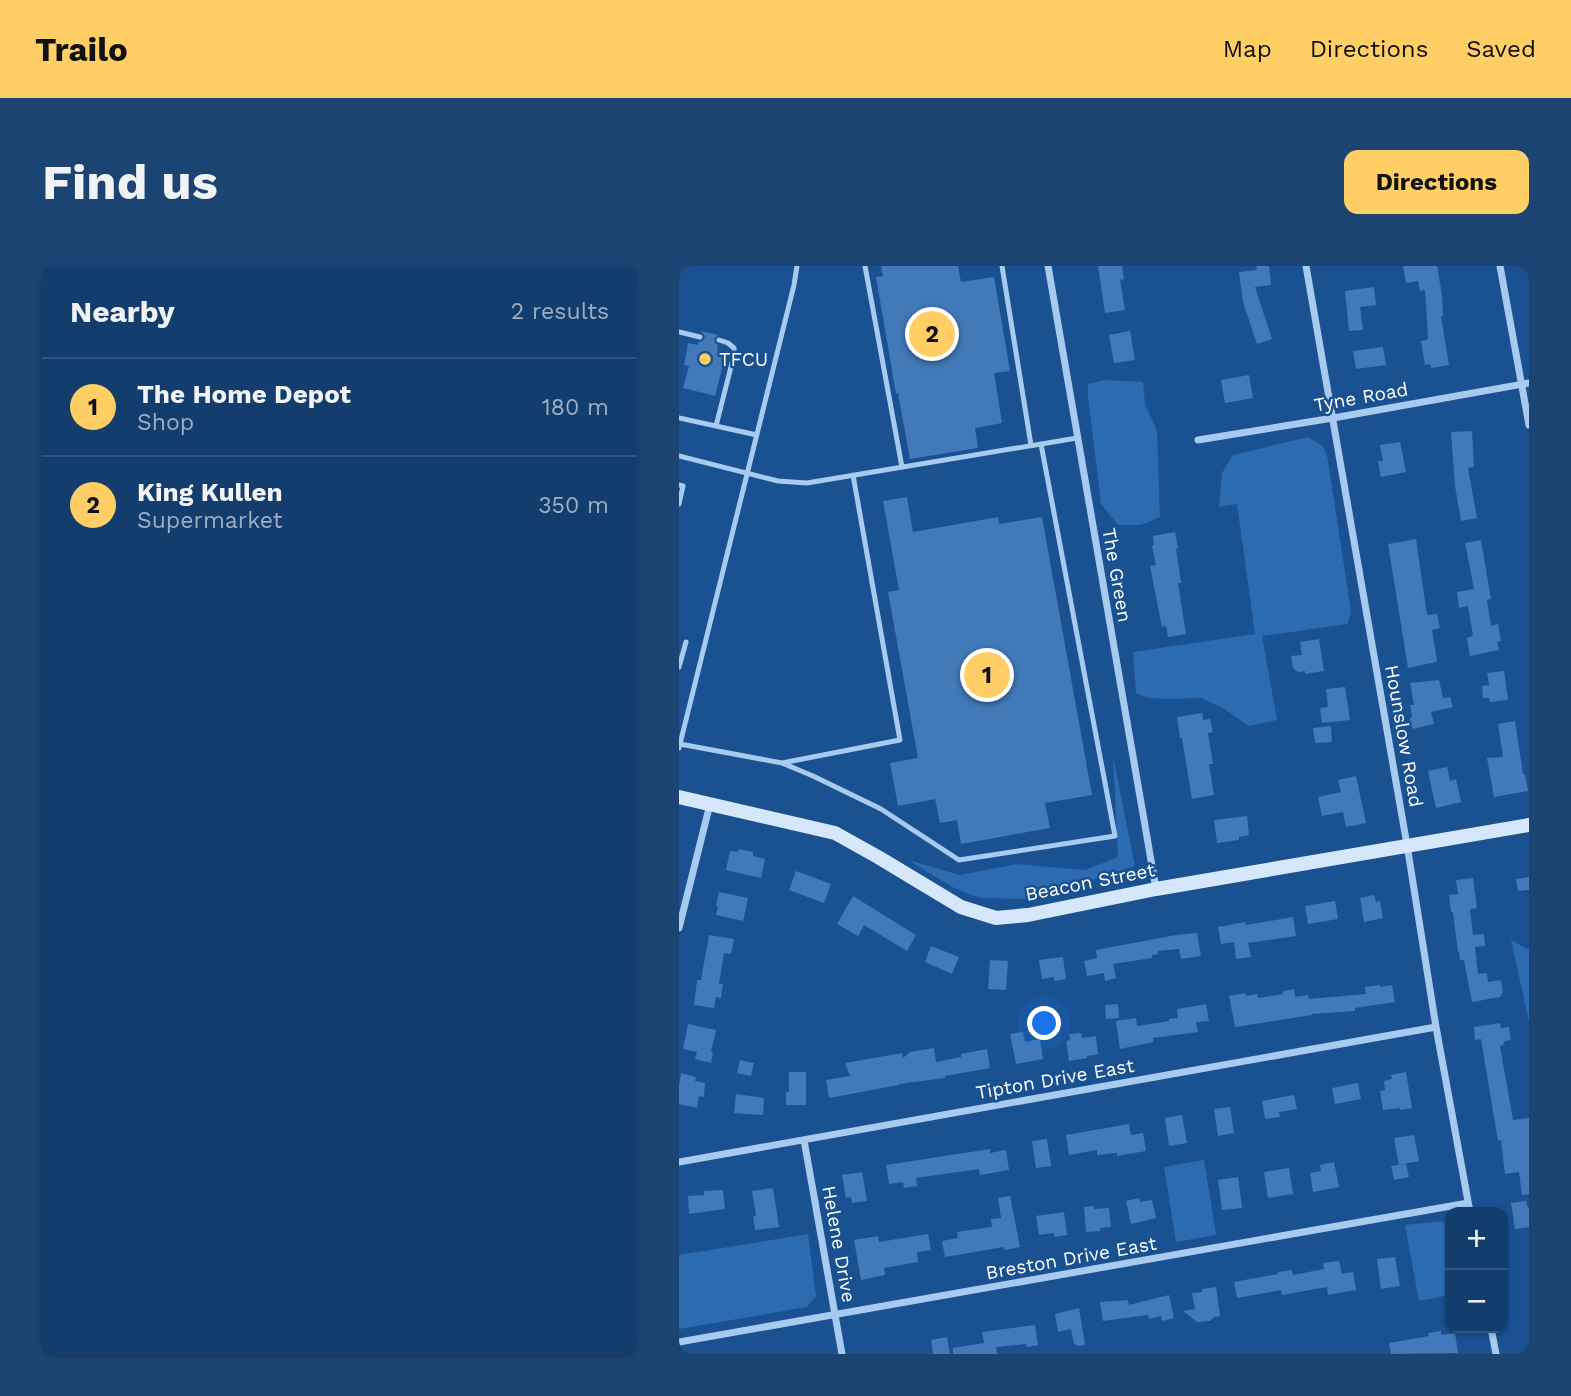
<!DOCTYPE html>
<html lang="en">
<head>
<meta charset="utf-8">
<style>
  :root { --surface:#133d6d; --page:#1c4472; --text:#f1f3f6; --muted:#9daec2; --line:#325680; --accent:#ffcf66 }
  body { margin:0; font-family:"Work Sans",sans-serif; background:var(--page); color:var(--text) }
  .controls { position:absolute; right:21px; bottom:21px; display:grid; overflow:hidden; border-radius:14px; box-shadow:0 2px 5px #0004 }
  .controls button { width:63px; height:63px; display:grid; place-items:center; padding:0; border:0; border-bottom:2px solid var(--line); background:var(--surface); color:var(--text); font:35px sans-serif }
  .you { position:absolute; left:366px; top:758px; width:24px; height:24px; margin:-18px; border:5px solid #fff; border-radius:50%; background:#1a73e8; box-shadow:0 0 0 10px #1a73e833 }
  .badge { display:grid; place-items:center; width:46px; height:46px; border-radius:50%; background:var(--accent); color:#111; font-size:23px; font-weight:700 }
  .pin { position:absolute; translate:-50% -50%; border:4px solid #fff; box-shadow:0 2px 7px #0006 }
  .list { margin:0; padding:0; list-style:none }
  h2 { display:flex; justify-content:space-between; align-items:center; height:91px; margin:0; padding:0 28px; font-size:30px }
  h2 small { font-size:23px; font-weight:400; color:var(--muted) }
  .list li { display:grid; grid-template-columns:46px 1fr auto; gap:21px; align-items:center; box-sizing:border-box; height:98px; padding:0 28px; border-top:2px solid var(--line) }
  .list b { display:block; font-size:26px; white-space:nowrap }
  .list p { margin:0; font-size:23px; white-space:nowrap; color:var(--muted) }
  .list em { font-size:23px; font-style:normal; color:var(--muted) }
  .map { position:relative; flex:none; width:850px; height:1088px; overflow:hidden; border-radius:14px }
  header { display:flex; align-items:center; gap:42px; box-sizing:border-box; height:98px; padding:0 35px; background:var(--accent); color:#111 }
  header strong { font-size:33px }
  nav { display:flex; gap:38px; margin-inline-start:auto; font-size:24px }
  .intro { display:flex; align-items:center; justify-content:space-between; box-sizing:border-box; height:168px; padding:0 42px }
  h1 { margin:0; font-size:49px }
  .button { padding:18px 32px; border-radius:14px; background:var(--accent); color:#111; font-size:24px; font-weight:700 }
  main { display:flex; gap:42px; padding:0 42px }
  aside { flex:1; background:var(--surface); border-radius:14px; box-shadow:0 2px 5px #0004 }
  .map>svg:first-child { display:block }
  .green { fill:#2c6bb0 }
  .building { fill:#427ab9 }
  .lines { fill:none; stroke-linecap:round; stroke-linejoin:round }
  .lane { stroke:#a8caef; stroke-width:5 }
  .street { stroke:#a8caef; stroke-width:7 }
  .secondary { stroke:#d6e7fb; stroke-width:14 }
  .poi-dot { fill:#ffcf66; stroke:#195191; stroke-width:2.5 }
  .labels { text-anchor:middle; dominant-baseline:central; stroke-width:5; stroke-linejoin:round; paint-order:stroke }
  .poi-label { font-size:19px; fill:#fff; stroke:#195191; text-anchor:start }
  .street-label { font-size:19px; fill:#fff; stroke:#195191 }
</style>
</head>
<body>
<header>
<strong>Trailo</strong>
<nav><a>Map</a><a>Directions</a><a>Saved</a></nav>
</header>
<div class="intro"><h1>Find us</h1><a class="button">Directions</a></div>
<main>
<aside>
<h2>Nearby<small>2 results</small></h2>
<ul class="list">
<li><span class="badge">1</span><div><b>The Home Depot</b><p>Shop</p></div><em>180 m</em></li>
<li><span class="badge">2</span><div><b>King Kullen</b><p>Supermarket</p></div><em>350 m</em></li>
</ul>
</aside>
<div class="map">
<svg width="850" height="1088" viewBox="0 0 850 1088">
  <rect width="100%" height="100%" fill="#195191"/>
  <path class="green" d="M426,114L464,116L466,138L478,165L481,251L462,259H439L422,238L409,130V118Z
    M629,171L644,180L648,189L672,345L669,358L583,370L598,454L570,460L542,441L522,432L489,433L469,432L457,427L454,386L576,368L558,238L540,241L543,207L554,189Z
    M434,490L456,600L353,633L301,632L273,621L229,594L281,609L338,598L406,604L439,591Z
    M832,674L850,684V756Z
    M525,894L537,969L497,976L485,901Z
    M763,955L771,960V1029L740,1035L726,959Z
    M129,968L137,1030L128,1041L0,1063V989Z"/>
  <path class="building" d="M202,0H279L282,16L315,11L331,105L315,107L323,157L296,162L299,182L231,193L219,127L217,128L197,11L204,10Z
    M419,0H443L445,13L441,14L446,44L426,47Z
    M577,0H590L592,19L576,21L593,73L578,78L564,36L560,6L578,4Z
    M724,0H758L763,29L764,50H762L770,99L752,102L751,98L746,99L742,75L748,74L749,71L746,24L741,25L739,15L727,17Z
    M695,21L697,39L681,41L684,64L670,65L666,25Z
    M22,65L39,69L35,73L36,77L39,79L38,84L47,87L36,130L4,122L10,100L5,99L9,77L19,79V76L24,75L26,70Z
    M451,65L456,94L435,97L430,69Z
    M704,81L707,99L677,103L674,85Z
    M570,109L574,132L546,137L542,114Z
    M793,165L795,201L789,202L798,252L782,255L776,220L772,166Z
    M721,176L727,206L702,211L699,195H704L701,179Z
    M228,231L234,266L319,251L320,258L363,251L413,529L366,537L371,562L282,578L278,554L261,557L256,533L219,540L211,497L239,492L209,326L220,324L204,235Z
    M496,266L499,282L497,283L502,317H499L507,368L489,371L487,360L483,361L471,300L477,299L473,280L475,279L474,270Z
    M737,273L748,349L758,348L761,362L753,364L758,395L757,396L729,402L709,278Z
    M802,274L812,333L808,334L812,360L819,358L822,375L818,376L820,384L791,390L788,372L794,370L789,340L780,342L778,326L795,323L786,277Z
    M640,373L645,405L626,408V405L619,406L614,402L612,390L623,389L621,376Z
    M825,405L829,434L811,436L810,432H804L803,420L810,419L808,407Z
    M760,414L764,432L771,431L774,441L752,446L755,458L733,463L731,452L733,451L731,439H735L731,417Z
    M666,421L671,454L643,457L641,442L649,441L647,423Z
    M523,447L524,454L531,453L534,466L529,467L534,498H530L535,529L513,533L503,472H501L498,451Z
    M836,455L844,508H846L849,525L815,531L808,492L824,491L819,458Z
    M652,460L653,476L636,477L634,462Z
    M768,501L771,515L777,513L782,536L757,542L749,505Z
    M677,510L687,557L667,561L664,546L643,550L639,531L662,526L659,514Z
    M568,550L570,569L560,571V574L538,577L535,554Z
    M60,583L74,586V590L86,593L82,612L47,604L51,585L59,586Z
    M117,605L152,618L145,637L110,624Z
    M850,611V624L839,625L837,613Z
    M794,612L798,642L791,643L794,669L805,668L806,680L796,681L799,708L808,707L809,716L822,714L824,726L821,731L793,736L785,694H781L780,686H779L774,646H772L770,629L779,628L777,614Z
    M40,626L69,632L64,655L37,649L39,641L37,640Z
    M695,629L697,636L701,635L704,652L685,656L681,632Z
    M174,630L237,669L228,685L185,659L179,670L158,658Z
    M656,635L659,653L629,658L626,640Z
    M614,651L617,670L569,677L572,691L557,693L555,676L542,678L539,661L566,656L567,659Z
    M518,667L522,690L502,693L500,683L479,685V688L473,689V692L434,698L437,712L426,715L425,707L408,710L405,695L418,692L417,684L497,669Z
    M30,669L55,673L52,688L45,687L40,718H44L42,732L37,731L35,742L15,739L18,714H22Z
    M252,680L280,691L273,708L246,696Z
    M384,691L387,713L375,715V711L363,713L360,694Z
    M311,694L329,695L327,724L309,723Z
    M701,719V721L713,719L716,736L676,742V745L632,748L633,749L556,761L550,730L566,727L567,730L578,728L579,732L604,728V725L615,723L616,731L629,729L630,733L687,728L686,721Z
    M439,738L440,752L427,753L426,739Z
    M527,738L530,755L517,756L519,766L474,772V776L441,783L437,755L457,752L458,760L490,755V753L499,752L498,743Z
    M821,757L822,762L830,761L832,774L826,775L824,779L821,780L834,854L850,852V928L843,929L840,906L826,908L822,874L819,875L802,773L796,774L795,761Z
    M9,758L37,764L32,786H34L32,797L16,793L18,786L4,783Z
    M344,766L346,776L361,773L364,793L337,798L331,768Z
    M402,767L403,772L417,770L419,788L408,790V792L390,795L387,775L391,774L390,768Z
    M255,782L257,796L282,791V788L308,783L311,802L266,810V812L220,818V819L150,832L147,814L171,810L166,797L223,787L224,792L231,786Z
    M61,794L75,797L72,810L58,807Z
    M110,806H127V839H107V826H110Z
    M727,806L733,842L721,844V842L704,844L701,825L706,824L705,815L713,813L712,809Z
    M2,807L17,811L16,815L26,817L25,831L20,830L18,842L0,838V819Z
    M679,817L682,833L656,838L653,822Z
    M57,828L85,832L84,849L55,847Z
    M615,829L618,843L600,846L601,851L586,853L583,835Z
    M551,841L555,867L539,870L535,843Z
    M503,849L508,877L490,880L486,852Z
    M450,858L452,869L464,867L467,885L438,890V887L418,889V884L390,889L387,869Z
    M735,869L740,895L720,899L715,872Z
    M368,873L372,900L357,902L353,875Z
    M311,883V887L327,884L330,904L301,909L300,903L237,912L238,920L225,922L224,916L210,918L207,899Z
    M655,896L660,921L634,926L631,907L642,905L641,899Z
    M727,898L730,911L715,914L712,900Z
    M610,902L614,928L589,932L585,906Z
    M183,906L188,935L173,937L172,931L167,932L163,909Z
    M559,911L563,942L543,944L539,914Z
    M94,922L100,961L76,964L74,950H77L73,925Z
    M44,924L46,943L10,948L9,930L25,929V925Z
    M331,930L341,981L326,984L325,981L266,991L263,975L279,972L278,966L313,961L312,953L322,952L319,932Z
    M460,932L461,936L473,934L477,952L452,958L447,935Z
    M847,935L849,942H850V961L836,963L832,937Z
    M415,940V943L430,942L432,961L421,962V965L407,966L405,941Z
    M385,946L388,969L376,971L375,967L360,969L357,950Z
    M249,968L252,984L238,986L239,996L205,1002L206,1009L182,1014L175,974L199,970L200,976Z
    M716,991L721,1020L702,1023L698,993Z
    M660,995L663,1008L674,1006L677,1024L649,1029L648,1021L603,1029L602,1024L558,1032L555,1016L599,1008V1006L613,1004L614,1009L645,1003L644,997Z
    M537,1021L541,1050L535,1051L531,1055L518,1056L504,1045L516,1043L513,1027L523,1026V1023Z
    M490,1029L495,1052L483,1055L482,1050L470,1053L469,1049L424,1055L421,1036L449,1034L450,1039Z
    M400,1042L406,1079L399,1080L395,1078L392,1063L379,1066L376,1048Z
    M356,1059L359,1079L348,1081L347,1078L317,1081L318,1088H274V1082L305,1077L303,1066Z
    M762,1065V1069L776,1067L779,1087L712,1088L710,1077L750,1070L749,1067Z
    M268,1071L271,1088H254L252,1074Z"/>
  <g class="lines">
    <path class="lane" d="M186,0L223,201
      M323,0L352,179
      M0,66L21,71
      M0,152L78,169
      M37,160L55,89V82L49,77L40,74
      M0,190L99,215L128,217L398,172
      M0,219L4,220L0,238
      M0,401L7,376
      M1,478L103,497L134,510L202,543L280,594L436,570L362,178
      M0,482L115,19L118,0
      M103,497L221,474L174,209"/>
    <path class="street" d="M369,0L477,623
      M627,0L728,579L757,761L791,946
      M821,0L850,159
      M519,174L654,152L850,117
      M0,662L31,538
      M125,874L163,1088
      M0,896L757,761
      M812,1062L817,1088
      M0,1076L789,937"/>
    <path class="secondary" d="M0,531L156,567L199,591L282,641L317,652L349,649L477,623L850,559"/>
  </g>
  <circle class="poi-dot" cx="26" cy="93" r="7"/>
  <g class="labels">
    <g class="poi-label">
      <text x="40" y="93">TFCU</text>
    </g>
    <g class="street-label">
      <text transform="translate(682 131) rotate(-10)">Tyne Road</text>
      <text transform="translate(438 309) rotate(80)">The Green</text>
      <text transform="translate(725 470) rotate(80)">Hounslow Road</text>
      <text transform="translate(411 616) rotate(-11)">Beacon Street</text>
      <text transform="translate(376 813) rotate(-10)">Tipton Drive East</text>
      <text transform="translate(160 978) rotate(80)">Helene Drive</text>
      <text transform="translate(392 992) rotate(-10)">Breston Drive East</text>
    </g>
  </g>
</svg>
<div class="controls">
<button>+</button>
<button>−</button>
</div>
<div class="you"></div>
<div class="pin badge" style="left:308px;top:409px">1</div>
<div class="pin badge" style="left:253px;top:68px">2</div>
</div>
</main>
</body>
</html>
